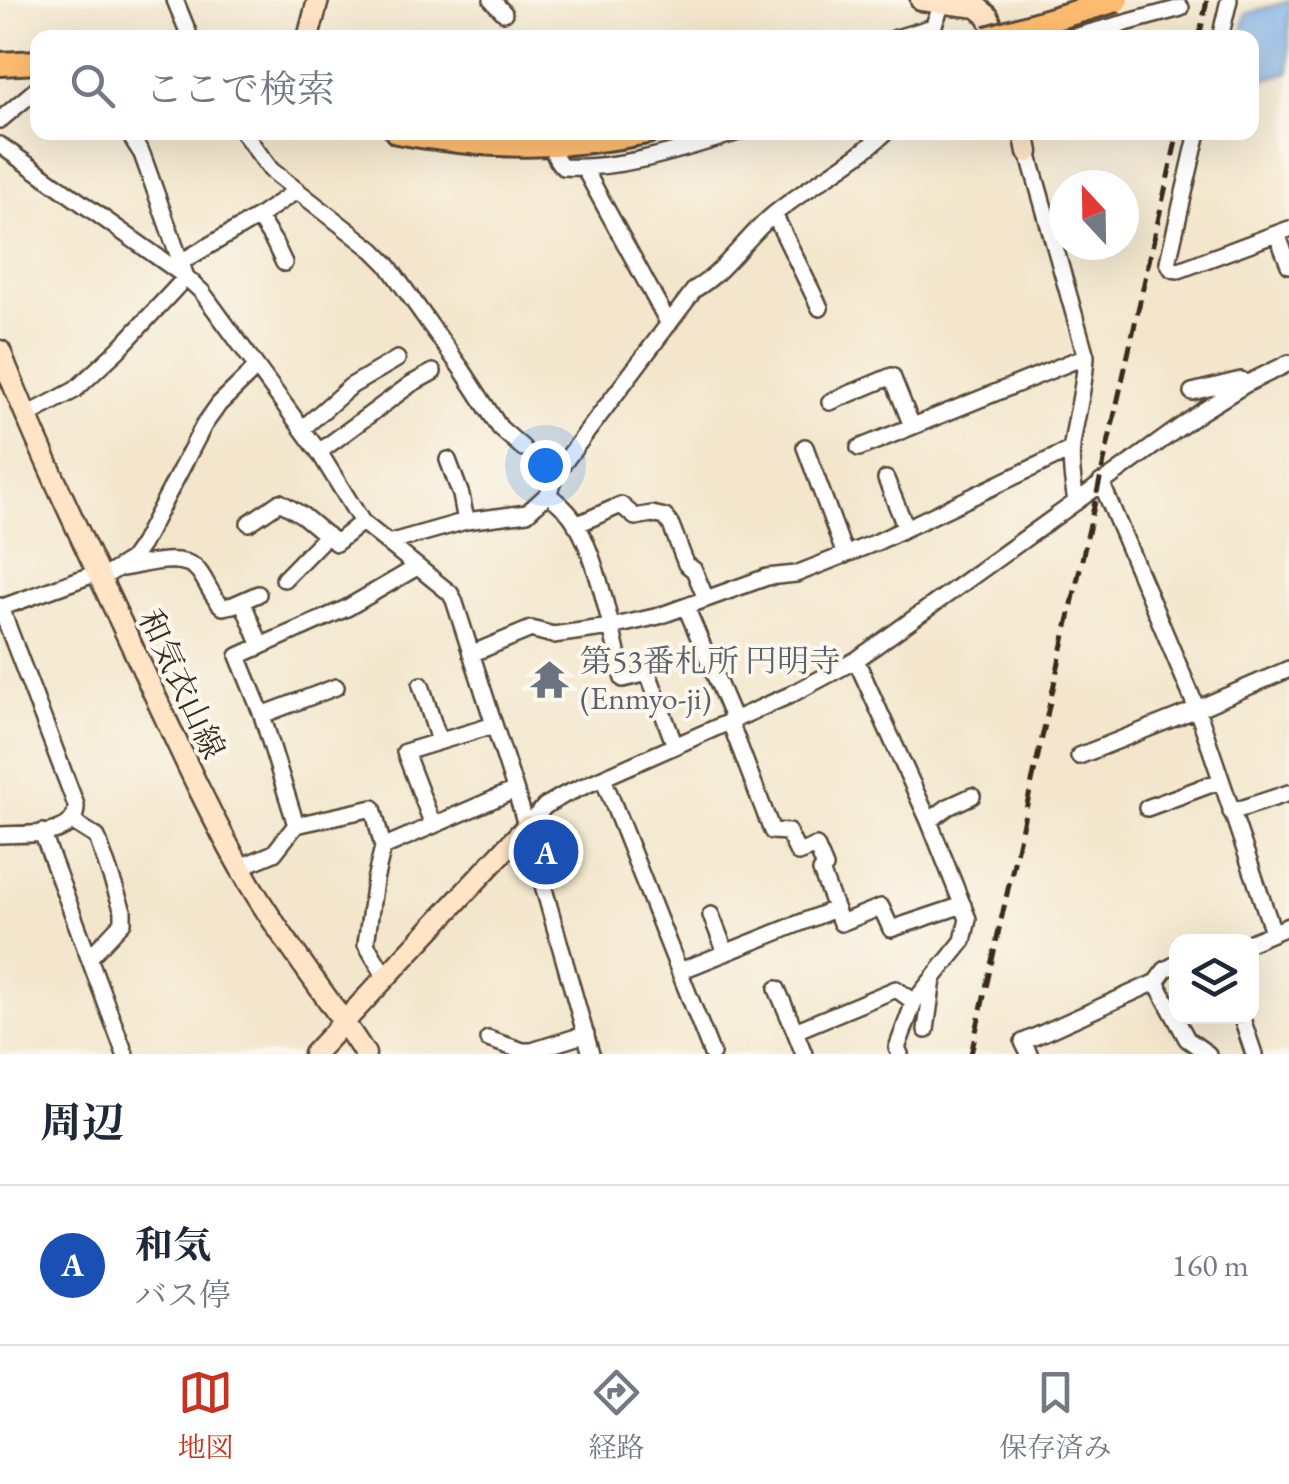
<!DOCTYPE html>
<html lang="ja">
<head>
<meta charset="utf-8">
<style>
  :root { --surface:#fff; --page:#f6f6f7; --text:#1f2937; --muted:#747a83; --line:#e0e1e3; --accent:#c8321e }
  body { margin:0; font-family:"EB Garamond","Noto Serif JP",serif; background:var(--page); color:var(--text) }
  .controls { position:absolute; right:30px; bottom:30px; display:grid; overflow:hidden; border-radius:20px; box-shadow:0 10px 40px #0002 }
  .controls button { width:90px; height:90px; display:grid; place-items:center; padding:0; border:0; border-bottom:2px solid var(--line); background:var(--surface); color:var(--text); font:50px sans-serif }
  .compass { position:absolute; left:1049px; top:170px; width:90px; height:90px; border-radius:50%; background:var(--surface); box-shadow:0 10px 40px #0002; rotate:338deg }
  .you { position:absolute; left:545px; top:465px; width:35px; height:35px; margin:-25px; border:8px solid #fff; border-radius:50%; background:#1a73e8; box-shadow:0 0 0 15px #1a73e833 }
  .badge { display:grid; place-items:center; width:65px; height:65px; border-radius:50%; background:var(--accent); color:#fff; font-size:32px; font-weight:700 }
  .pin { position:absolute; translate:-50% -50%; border:5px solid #fff; box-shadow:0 2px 10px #0006 }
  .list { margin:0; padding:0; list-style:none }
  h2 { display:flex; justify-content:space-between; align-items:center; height:130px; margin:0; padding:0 40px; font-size:42px }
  h2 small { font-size:32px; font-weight:400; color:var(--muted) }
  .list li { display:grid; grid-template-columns:65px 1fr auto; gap:30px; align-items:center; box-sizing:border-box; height:160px; padding:0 40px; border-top:2px solid var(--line) }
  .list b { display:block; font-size:38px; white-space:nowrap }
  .list p { margin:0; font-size:32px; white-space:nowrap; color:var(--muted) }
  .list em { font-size:32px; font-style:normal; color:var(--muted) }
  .icon { flex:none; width:55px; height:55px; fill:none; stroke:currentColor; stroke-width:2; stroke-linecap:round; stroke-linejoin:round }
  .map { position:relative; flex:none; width:1289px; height:1054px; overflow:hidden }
  .search { position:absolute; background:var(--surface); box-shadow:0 10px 40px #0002; left:30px; right:30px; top:30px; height:110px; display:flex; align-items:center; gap:25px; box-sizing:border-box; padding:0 35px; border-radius:20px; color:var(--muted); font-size:38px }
  .sheet { height:290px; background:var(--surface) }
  nav { display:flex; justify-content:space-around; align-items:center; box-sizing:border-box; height:140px; border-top:2px solid var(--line); background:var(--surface); font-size:28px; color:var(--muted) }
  nav a { display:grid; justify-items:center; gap:5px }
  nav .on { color:var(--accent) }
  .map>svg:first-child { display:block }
  .water { fill:#77ace4; stroke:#596b81; stroke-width:2.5 }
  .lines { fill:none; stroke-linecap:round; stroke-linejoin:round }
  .street-casing { stroke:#574638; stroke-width:20 }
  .secondary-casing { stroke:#574638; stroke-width:25 }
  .primary-casing { stroke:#574638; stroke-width:28 }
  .street { stroke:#fff; stroke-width:15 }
  .secondary { stroke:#ffe4c6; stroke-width:20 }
  .primary { stroke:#febc70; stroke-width:22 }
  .rail { stroke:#3b2a1e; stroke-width:5; stroke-dasharray:15 8; stroke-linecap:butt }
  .primary-bridge-casing { stroke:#574638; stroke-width:28; stroke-linecap:butt }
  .primary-bridge { stroke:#febc70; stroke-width:22 }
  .labels { text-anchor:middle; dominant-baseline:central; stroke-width:8; stroke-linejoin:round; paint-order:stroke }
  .worship-label { font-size:32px; fill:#5b616d; stroke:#fbf7ec; text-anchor:start }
  .street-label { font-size:32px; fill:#3b2a1e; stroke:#fbf7ec }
</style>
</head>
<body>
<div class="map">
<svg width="1289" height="1054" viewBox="0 0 1289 1054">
  <rect width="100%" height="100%" fill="#fbf7ec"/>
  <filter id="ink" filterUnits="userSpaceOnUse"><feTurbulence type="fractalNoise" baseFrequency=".01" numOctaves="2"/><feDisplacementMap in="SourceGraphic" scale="20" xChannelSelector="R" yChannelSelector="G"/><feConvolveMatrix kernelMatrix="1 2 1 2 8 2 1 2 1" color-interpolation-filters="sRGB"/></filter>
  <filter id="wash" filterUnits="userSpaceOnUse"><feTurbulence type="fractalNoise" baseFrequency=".0048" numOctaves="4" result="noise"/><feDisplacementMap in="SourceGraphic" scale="40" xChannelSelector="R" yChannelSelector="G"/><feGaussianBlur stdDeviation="2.25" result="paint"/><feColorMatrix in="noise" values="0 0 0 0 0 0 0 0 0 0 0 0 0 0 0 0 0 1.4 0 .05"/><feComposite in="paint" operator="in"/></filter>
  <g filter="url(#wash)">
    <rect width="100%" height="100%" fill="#f3e6cc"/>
    <path class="water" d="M1289,1V72L1252,83V38L1241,37L1246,14Z"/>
  </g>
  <g filter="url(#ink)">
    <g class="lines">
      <defs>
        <path id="street" d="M175,0L188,32L185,38
          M492,0L504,13
          M896,38L933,27L942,4
          M1070,38L1181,8
          M1220,38L1229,0
          M0,120L38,88
          M243,132L271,170L373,250L387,264L463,371L500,428L523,448
          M555,132C552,148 552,156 563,167C622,170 682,149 739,132
          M1198,132L1168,262L1172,269L1179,270L1289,229
          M0,145L186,277L202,292L319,452L362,522L450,593L454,600L521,808L591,1054
          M1028,152L1086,356C1085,386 1076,415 1072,445C1070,464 1073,483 1076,502
          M584,168L669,324
          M774,214L820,308
          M258,217L274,242L284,263
          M1277,234L1289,265
          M181,262L258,217L296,191
          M1192,392L1241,380L1246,384
          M830,402L892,376L912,426
          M26,416L75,390L118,350L186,277L142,154L128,132
          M302,429L351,386L397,359
          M805,447L845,555
          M859,448L1086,356
          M319,452L411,384L433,372
          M448,460L461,495L466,521
          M886,479L906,528
          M1101,482L1197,709L1273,932
          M548,494C556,501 564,507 571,516C597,551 613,636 623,679L648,673L675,746
          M249,523L280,502L302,515L336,543L362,522
          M576,525L621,505L635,517L652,514L665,517L671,525L686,564L694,570L706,599
          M388,543L466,521L527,513L548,494L556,473L695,289C726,271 746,237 773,215C809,185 852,164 886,132
          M122,568C144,565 186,551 200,573C208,584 212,598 223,607L233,605L258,594
          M100,579L131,560L142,544L204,425L219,404L257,367
          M284,579L327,535
          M242,601L261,646
          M0,606L76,805C78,840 23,833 0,835
          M686,607L734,720
          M0,608L97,573
          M471,654L531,629L553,635L611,627L659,616L767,577L796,574L877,542L1072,449
          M856,660L929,821L968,919L963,941L914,1002L897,1048L900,1054
          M421,685L439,741
          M262,715L336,687
          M730,722L772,831L788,832L798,853L816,846L825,867L821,871L841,923L881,907L891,929L963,905
          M1079,756L1197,709L1289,669
          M603,778L712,1054
          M1147,808L1220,781
          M1231,812L1289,793
          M929,821L948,807L972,796
          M73,822L97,837L123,911V922L89,958
          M296,825L373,808L383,847L375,880L366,944L385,976
          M433,825L405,752L494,725
          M527,826L545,806L564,795L790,695L856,660L1201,412L1246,384L1289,363
          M42,832L125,1054
          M383,847L515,790
          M240,867L274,853L296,825L262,715L238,656L347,608L417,567
          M711,915L726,953
          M1251,942L1289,926
          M680,971L835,909
          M1156,982L1187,1039L1208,1054
          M777,989L795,1031
          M1241,1016L1254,1054
          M926,1030L933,979
          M488,1039L523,1051H532L586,1034
          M804,1054L795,1031L896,989L914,1002
          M1029,1054L1023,1042L1156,982L1165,970L1176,964"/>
        <path id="secondary" d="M921,0L977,7L988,16L997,38
          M308,38L318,0
          M1024,132L1028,152
          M0,351C39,451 86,547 131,644C169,725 204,806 249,883C284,943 328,996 365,1054
          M314,1054L527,826"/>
        <path id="primary" d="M0,64L38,62
          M397,132C484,148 561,150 647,132"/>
      </defs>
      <use href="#street" class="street-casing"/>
      <use href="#secondary" class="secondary-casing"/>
      <use href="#primary" class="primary-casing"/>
      <use href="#street" class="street"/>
      <use href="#secondary" class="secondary"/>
      <use href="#primary" class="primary"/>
      <path class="rail" d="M1199,38L1207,0
        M971,1054L1178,132"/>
      <defs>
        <path id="primary-bridge" d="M987,38L1117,0"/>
      </defs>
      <use href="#primary-bridge" class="primary-bridge-casing"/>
      <use href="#primary-bridge" class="primary-bridge"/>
    </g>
  </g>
  <defs>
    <symbol id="temple-bare" viewBox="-9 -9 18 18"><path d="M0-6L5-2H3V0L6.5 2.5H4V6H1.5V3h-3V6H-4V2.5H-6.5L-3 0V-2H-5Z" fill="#6b7280" stroke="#fbf7ec" stroke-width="2.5" paint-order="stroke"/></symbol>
  </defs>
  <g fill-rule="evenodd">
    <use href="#temple-bare" x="522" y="652" width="55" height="55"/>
  </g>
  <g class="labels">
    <g class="worship-label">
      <text x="580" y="661">第53番札所 円明寺<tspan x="580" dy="37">(Enmyo-ji)</tspan></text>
    </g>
    <g class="street-label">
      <text transform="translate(182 684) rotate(65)">和気衣山線</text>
    </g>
  </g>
</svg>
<div class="controls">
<button><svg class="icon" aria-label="layers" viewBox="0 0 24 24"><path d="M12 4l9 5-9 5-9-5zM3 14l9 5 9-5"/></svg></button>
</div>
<svg class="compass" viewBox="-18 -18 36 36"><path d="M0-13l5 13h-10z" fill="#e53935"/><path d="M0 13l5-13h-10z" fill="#747a83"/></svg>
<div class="you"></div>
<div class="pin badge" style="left:546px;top:852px;background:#1a4fb4">A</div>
<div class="search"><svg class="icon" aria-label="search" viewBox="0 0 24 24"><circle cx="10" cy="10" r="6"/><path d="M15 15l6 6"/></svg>ここで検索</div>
</div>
<section class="sheet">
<h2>周辺<small></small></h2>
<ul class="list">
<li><span class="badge" style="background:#1a4fb4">A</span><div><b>和気</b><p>バス停</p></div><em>160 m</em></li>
</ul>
</section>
<nav>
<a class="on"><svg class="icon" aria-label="map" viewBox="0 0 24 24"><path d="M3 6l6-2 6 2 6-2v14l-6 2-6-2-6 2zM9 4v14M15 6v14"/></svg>地図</a>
<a><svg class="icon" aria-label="directions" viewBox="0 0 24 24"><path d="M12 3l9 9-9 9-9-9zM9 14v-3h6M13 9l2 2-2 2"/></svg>経路</a>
<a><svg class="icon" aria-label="saved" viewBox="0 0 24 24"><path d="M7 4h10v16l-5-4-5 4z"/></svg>保存済み</a>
</nav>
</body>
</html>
